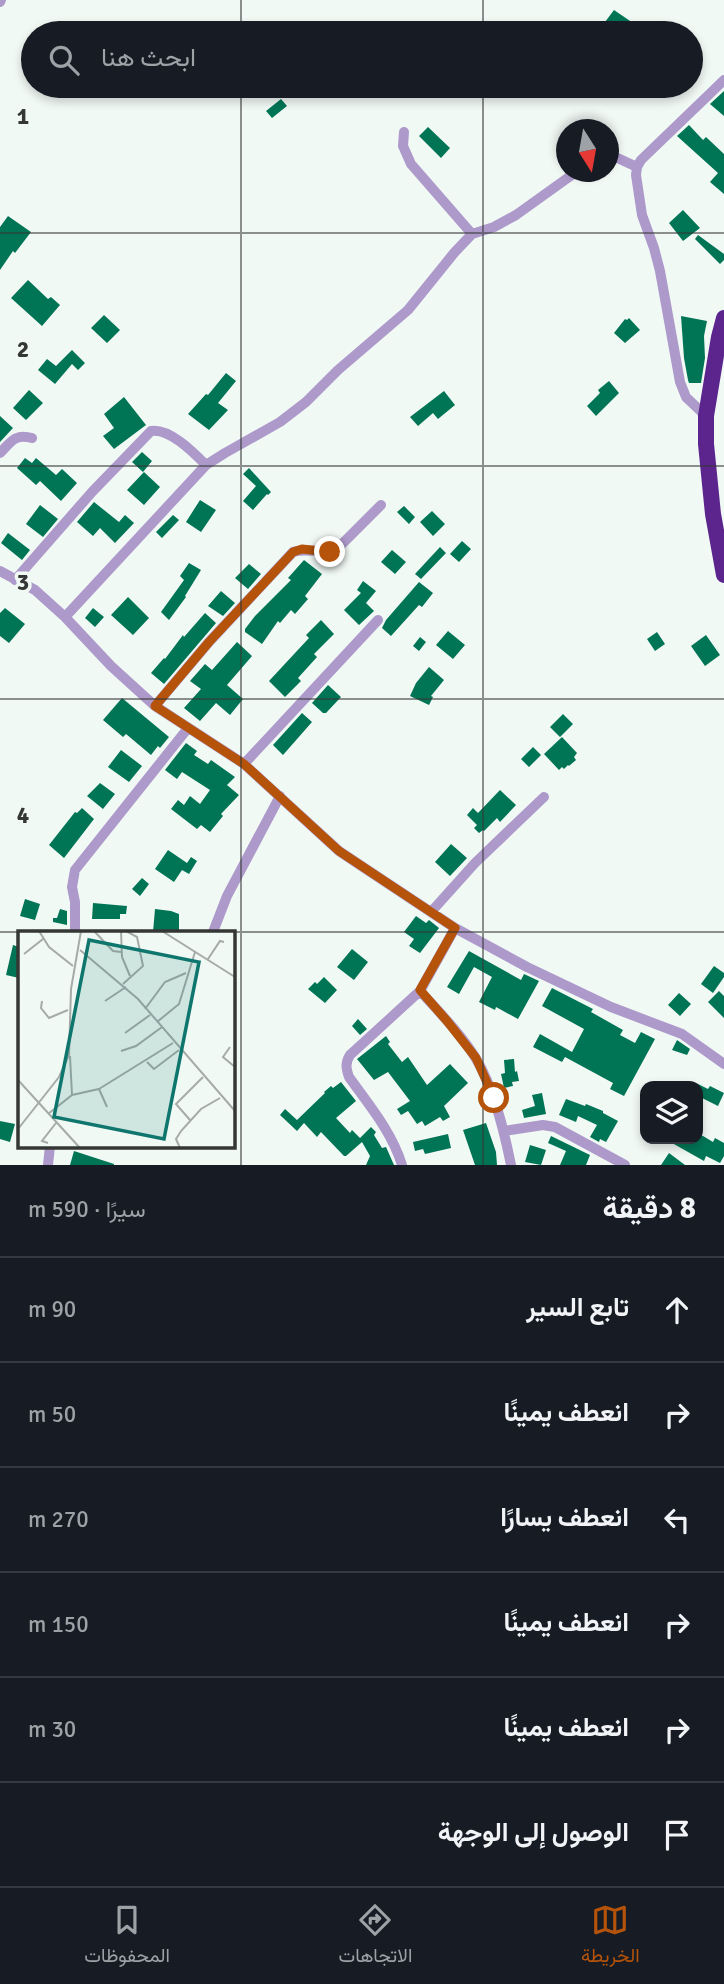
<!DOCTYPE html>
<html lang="ar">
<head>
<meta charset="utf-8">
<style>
  :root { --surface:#171b24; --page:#242831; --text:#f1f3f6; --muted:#9ea1a6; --line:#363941; --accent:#b45309 }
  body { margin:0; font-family:Signika,Vazirmatn,sans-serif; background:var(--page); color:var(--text); direction:rtl }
  .controls { position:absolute; right:21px; bottom:21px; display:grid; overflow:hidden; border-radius:14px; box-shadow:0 4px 10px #0003 }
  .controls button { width:63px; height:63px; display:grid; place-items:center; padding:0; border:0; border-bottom:2px solid var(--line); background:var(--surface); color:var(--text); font:35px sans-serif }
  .compass { position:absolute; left:556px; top:119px; width:63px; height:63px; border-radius:50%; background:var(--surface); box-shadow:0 4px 10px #0003; rotate:169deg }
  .stop { position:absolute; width:21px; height:21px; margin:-16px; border:5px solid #b45309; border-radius:50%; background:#fff }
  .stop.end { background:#b45309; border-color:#fff; box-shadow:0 2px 7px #0008 }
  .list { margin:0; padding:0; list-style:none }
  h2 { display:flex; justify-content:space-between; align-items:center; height:91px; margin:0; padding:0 28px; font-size:30px }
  h2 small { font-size:23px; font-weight:400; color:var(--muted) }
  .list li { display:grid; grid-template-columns:46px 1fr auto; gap:21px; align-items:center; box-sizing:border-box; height:105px; padding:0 28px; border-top:2px solid var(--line) }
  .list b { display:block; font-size:26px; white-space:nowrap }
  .list em { font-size:23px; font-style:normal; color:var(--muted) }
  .icon { flex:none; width:38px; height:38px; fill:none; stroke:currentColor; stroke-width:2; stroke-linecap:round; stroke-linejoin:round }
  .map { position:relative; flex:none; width:724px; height:1165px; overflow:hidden; direction:ltr }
  .search { position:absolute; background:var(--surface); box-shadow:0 4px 10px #0003; left:21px; right:21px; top:21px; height:77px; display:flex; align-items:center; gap:18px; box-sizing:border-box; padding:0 24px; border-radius:38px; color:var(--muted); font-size:26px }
  .sheet { height:721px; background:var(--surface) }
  nav { display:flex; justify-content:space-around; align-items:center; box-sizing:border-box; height:98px; border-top:2px solid var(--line); background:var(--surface); font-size:19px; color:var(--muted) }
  nav a { display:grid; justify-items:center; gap:4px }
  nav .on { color:var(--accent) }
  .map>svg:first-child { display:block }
  .building { fill:#007555 }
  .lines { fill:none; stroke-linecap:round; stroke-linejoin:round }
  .minor { stroke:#ad99ca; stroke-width:10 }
  .highway { stroke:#5b258d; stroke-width:16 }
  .route { stroke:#b45309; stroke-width:9 }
  .grid { fill:none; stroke:#343735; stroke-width:2; stroke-opacity:0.55 }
  .inset-road { fill:none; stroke:#a5aba8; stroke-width:2 }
  .view { fill:#0f766e; fill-opacity:0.15; stroke:#0f766e; stroke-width:3.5 }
  .inset-edge { fill:none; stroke:#343735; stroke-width:3.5 }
  .grid-label { font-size:23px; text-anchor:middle; font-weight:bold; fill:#343735; stroke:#f1f9f5; stroke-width:7; stroke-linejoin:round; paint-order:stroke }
</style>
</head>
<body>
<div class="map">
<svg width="724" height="1165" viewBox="0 0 724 1165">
  <rect width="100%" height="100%" fill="#f1f9f5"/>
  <path class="building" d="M614,10L636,25L630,33H620L605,22Z
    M724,91V116L710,104Z
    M281,99L287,106L272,118L266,111Z
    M689,125L703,140L706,137L724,154V194L710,182L718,173L677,136Z
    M428,127L450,148L441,158L419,136Z
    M683,210L700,228L683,241L669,223Z
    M8,216L31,232L15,253L13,251L0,270V227Z
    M698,235L724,254V260L720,264L695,239Z
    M28,280L48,299L51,297L60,305L42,326L11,298Z
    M104,315L120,330L107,343L91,328Z
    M681,316L707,321L704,336L705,358L701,383H689L688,380L684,358Z
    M629,318L640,330L625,343L614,333L625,319L627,320Z
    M72,350L85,363L78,370L72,364L55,384L38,370L47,359L56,366Z
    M226,373L236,381L218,403L228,410L209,430L188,414L206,394L208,395Z
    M609,381L619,393L596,416L587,406L600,393L598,390Z
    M29,390L43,403L26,420L13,408Z
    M444,391L455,405L438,419L433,413L418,426L410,417Z
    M124,397L146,425L114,449L103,436L114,428L104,414Z
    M0,416L13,428L0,442Z
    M142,452L152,461L143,472L132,462Z
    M25,458L32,463L36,458L56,475L62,469L77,483L61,501L40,481L36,485L17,468Z
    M249,468L271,492L268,495L267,494L253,510L243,501L256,486L243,474Z
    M144,472L160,487L144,505L127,490Z
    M200,500L216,510L201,532L186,522Z
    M94,502L119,522L125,515L134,523L115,543L100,528L93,536L77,522Z
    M40,505L58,519L43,537L26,524Z
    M404,506L415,517L409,524L397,512Z
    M432,511L445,524L433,536L420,522Z
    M173,515L179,520L162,538L156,532Z
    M8,533L30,550L22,560L1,543Z
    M462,541L471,549L459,562L450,554Z
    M440,547L446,553L421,579L415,574Z
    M392,550L406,562L395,574L381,562Z
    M304,560L322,574L305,596L308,599L295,614L291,610L280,623L278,621L262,644L245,632V629L255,616L291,580L288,578Z
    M189,563L201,570L185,596L186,597L169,620L161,612L184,580L180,576Z
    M249,564L261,574L248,589L235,578Z
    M363,581L376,591L366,603L374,611L359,625L344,610L361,593L357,590Z
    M419,582L433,593L422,607L419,605L391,636L382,628L386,620Z
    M221,591L235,603L223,616L208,606Z
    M128,597L149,618L133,635L111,615Z
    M5,608L25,624L9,643L0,636V613Z
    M93,608L104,617L95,627L85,618Z
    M205,613L216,623L164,684L151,673L164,658L165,659L183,635L184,637Z
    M321,620L334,634L314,654L317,657L298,678L301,681L285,697L269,681L309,638L306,635Z
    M448,631L465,645L453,659L436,645Z
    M657,632L665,644L655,651L647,639Z
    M706,635L720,655L705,666L691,646Z
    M420,637L426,642L419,651L413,646Z
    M237,642L252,656L227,685L243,699L230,715L216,703L200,721L184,708L201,689L190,681L205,664L212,670Z
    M429,667L444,680L431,696L433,697L429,705L410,696L416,683Z
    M328,685L341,697L326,713H323L312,703Z
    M122,698L169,737L160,748L158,746L151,755L126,734L123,737L103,720Z
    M302,713L312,722L283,755L273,745Z
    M563,714L573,724L560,737L550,727Z
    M562,737L577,753L574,757L576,760L569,766L568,765L564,769L562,767L559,770L544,754Z
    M186,743L197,751L194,755L208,764L211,760L235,777L227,785L239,795L221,814L223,816L210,832L201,825L197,829L171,809L178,800L184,805L190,796L200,804L210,790L182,772L177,779L165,770Z
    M533,747L541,755L529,767L521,759Z
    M121,750L142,766L129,782L108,767Z
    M100,783L115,794L103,809L87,796Z
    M500,790L516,805L500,822L497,818L484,831L483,830L479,833L474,828L477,825L467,815L473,808L478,813Z
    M82,808L94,819L64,858L49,845L75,812L77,813Z
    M451,844L467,858L450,876L435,862Z
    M168,850L187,863L191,857L197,861L189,874L182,870L174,882L155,869Z
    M142,878L149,884L140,896L132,889Z
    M25,899L40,904L35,920L20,916Z
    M93,903L127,906L126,914H120V919H92Z
    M60,909L67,911V925L53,922V918H57Z
    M155,909L171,911L179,914V932H153Z
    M416,916L426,923L429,920L439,928L420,953L409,946L414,939L404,932Z
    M13,945L19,947V978L6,975Z
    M352,949L368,962L354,980L337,967Z
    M469,951L521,980L524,974L539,981L518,1019L496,1007L495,1010L479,1002L492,977L474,967L459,994L447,987Z
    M714,966L724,973V977L713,993L701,984Z
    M324,977L337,990L325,1003L308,989L315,982L317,984Z
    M552,988L593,1009L591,1012L623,1030L620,1035L635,1043L641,1032L655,1039L624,1096L610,1089L613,1083L565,1057L562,1062L533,1047L540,1034L572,1052L584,1029L542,1006Z
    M719,991L724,996V1018L708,1002Z
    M679,993L691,1004L680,1016L668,1005Z
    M358,1019L367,1029L360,1035L352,1026Z
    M386,1036L390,1042L388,1044L402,1062L408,1057L427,1085L450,1064L468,1083L444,1106L450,1117L443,1121L440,1117L425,1126L422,1121L417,1124L408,1111L401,1115L397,1109L410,1101L388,1072L374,1080L357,1059Z
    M677,1040L690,1049L687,1055L672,1050Z
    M514,1059L515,1072L517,1071L519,1081L512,1082L513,1086L504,1088L501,1074L505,1073L504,1060Z
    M341,1082L356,1101L336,1118L350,1133L352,1130L360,1138L371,1127L376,1132L374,1135L382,1148L386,1147L394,1165H366L370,1156L362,1142L346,1156H344L321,1132L317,1137L304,1123L297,1131L280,1115L285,1109L297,1120L325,1093L324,1092L331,1086L333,1088Z
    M698,1084L708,1089L710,1086L724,1093L718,1106L698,1096Z
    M542,1093L546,1114L524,1118L522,1110L535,1106L532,1095Z
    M566,1099L585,1106L586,1104L603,1111V1113L618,1121L606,1142L600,1139L599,1142L590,1137L597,1125L578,1116L576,1122L559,1115Z
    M0,1121L15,1124L10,1142L0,1139Z
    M486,1123L496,1152L497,1165H475L463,1130Z
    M698,1133L713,1142L715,1138L724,1143V1156L720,1163L706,1156L704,1161L665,1139H698Z
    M448,1134L451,1148L425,1154L423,1149L415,1151L413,1142Z
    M551,1136L590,1155L586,1165H560L566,1151L548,1143Z
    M530,1145L546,1150L541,1165L525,1162Z
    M74,1151L114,1164V1165H70Z
    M669,1153L685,1165H661Z"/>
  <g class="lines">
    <path class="minor" d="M0,2L1,0
      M404,132L403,146L411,164L472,234L494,227L516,215L576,172
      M608,156L611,155L637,167
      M706,416L686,397L680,382L660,271L654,248L642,215L636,175L637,167L641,160L724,80
      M0,453C11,442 15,433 32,438
      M0,571L35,590L65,617L111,666L155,706L244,764L339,851L366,869L455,928L527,967L611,1007L682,1034L724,1064
      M15,580L92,492L151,431C170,428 194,453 206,465
      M65,617L206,465L225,453L280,422L306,402L338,370L408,310L454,253L472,234
      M155,706L209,642L293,552C307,547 322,555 337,549L381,505
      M244,764L378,620
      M431,912L475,863L544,797
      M75,932V902L72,887L75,870L188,728
      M213,932L227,896L280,796
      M420,991C439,1012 460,1033 475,1057C494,1088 504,1130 511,1165
      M504,1131L543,1125L555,1127L625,1165
      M48,1165L50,1146
      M402,1165C392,1132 369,1105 349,1077C346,1068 345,1063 350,1055L420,991L455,928"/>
    <path class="highway" d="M724,318L719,337L706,416V444L713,514L724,575"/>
  </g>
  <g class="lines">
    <path class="route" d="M330,552L302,549L293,552L209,642L155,706L244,764L339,851L455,928L420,990L447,1021L476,1058L494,1098"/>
  </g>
  <path class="grid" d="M241,0V33M483,0V33M241,86V1165M483,86V1165M0,233H724M0,466H724M0,699H724M0,932H724"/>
  <g transform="translate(18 931)">
    <rect width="217" height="217" fill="#f1f9f5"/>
    <path class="inset-road" d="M21,0L31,16L55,35M76,0L95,20L103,21M103,0L104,26L112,45M144,0L217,46M62,19L120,68L217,180M6,23L25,8M190,28L202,10L206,11M105,53L125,35L119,6L108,0M24,70L23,77L31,87L50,79M87,70L108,56M127,78L147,51L168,42M139,91L161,73L177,21M107,102L132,84M212,116L205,126L217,136M103,120L118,115L144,96M129,131L136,138L161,119M0,149L62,217M81,158L155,112M54,164L81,158L89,176M30,183L54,164L52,125M172,189L158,173L185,146M0,198L41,146L51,124L53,58L63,0M30,212L24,210L38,192M162,217L158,208L163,200L183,178L202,167"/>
    <path class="view" d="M71,9L181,31L146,208L36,186Z"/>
    <rect width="217" height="217" class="inset-edge"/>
  </g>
  <g class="grid-label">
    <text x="23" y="124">1</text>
    <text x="23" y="357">2</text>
    <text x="23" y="590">3</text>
    <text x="23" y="823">4</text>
  </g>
</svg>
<div class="controls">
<button><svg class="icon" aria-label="layers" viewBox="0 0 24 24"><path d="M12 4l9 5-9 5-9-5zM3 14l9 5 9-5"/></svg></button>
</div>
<svg class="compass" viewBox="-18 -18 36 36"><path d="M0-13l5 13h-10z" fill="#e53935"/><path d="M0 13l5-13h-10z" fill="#9ea1a6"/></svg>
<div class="stop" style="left:494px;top:1098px"></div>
<div class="stop end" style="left:330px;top:552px"></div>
<div class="search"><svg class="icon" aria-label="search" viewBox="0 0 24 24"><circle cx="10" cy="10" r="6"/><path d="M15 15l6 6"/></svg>ابحث هنا</div>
</div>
<section class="sheet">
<h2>8 دقيقة<small>سيرًا · 590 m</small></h2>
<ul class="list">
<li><svg class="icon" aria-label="ahead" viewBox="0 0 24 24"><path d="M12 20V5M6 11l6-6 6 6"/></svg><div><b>تابع السير</b></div><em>90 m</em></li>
<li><svg class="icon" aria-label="right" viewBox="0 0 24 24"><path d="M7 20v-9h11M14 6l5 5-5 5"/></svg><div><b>انعطف يمينًا</b></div><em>50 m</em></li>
<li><svg class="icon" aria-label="left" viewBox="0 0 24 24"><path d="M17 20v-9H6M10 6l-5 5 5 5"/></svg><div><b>انعطف يسارًا</b></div><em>270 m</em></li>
<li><svg class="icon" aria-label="right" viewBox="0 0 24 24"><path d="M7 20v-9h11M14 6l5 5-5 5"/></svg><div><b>انعطف يمينًا</b></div><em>150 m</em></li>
<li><svg class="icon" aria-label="right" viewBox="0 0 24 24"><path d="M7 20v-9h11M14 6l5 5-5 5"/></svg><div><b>انعطف يمينًا</b></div><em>30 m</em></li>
<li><svg class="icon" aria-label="arrive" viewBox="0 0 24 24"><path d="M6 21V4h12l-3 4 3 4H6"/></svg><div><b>الوصول إلى الوجهة</b></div></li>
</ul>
</section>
<nav>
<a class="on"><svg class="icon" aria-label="map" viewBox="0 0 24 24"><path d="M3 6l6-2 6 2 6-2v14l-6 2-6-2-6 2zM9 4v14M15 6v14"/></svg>الخريطة</a>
<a><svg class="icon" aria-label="directions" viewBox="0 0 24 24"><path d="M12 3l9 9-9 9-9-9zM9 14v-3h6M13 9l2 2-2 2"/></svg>الاتجاهات</a>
<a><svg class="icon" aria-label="saved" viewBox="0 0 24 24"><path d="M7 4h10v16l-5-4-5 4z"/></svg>المحفوظات</a>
</nav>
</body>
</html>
